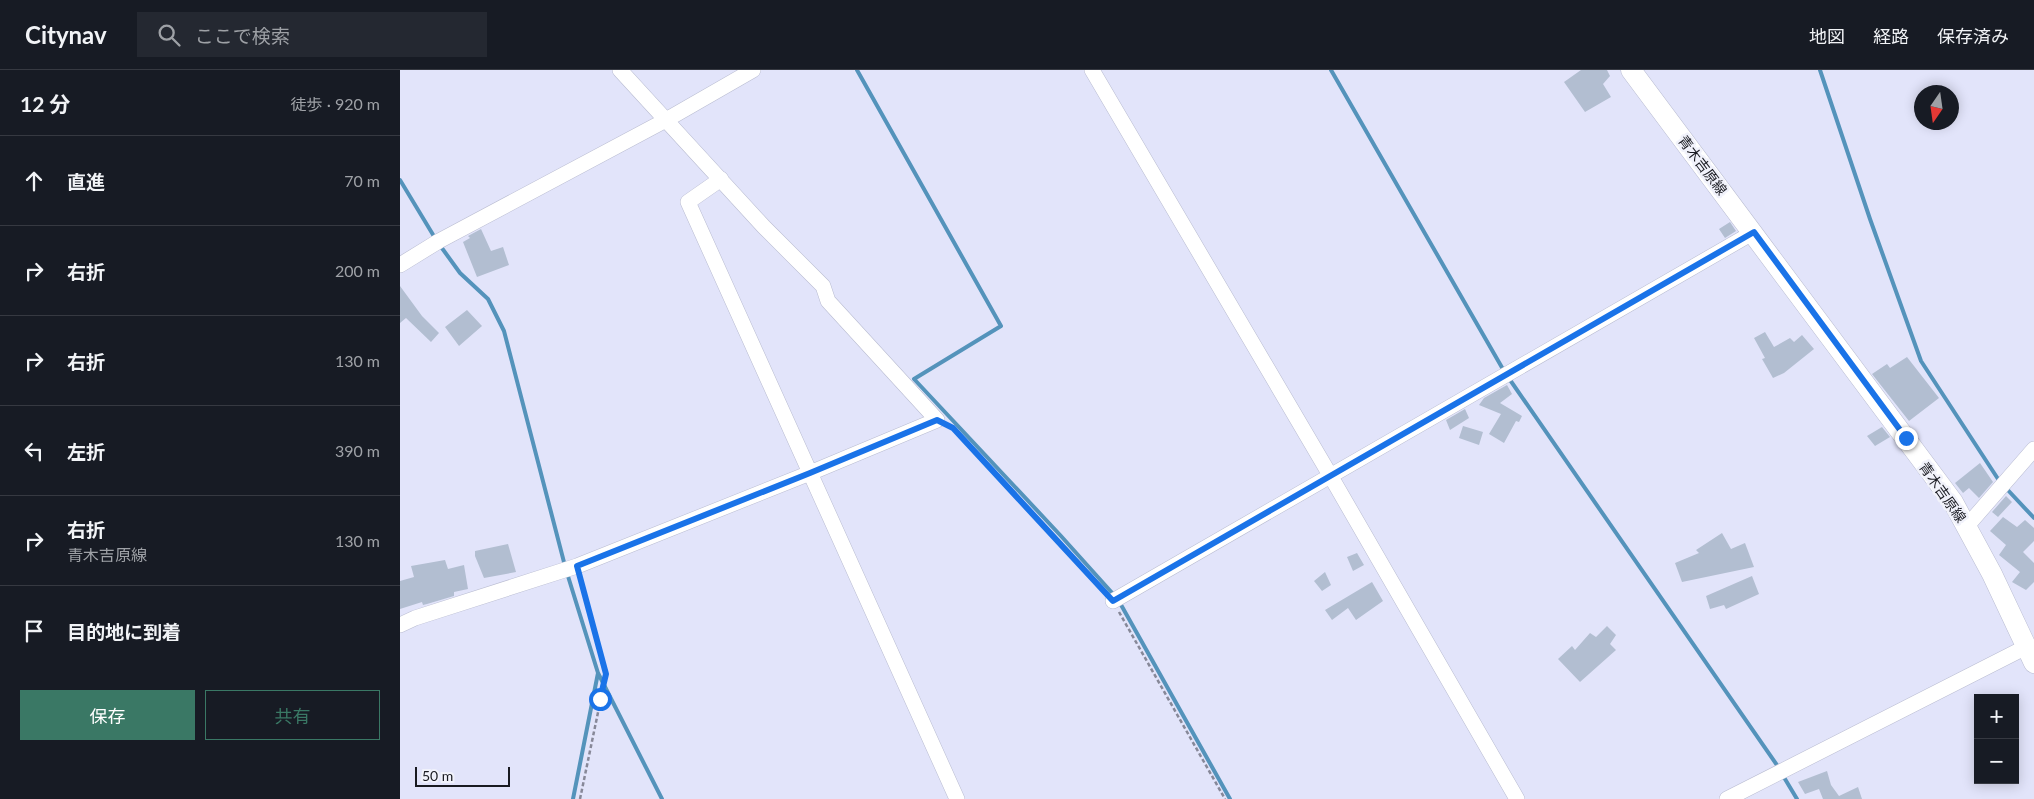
<!DOCTYPE html>
<html lang="ja">
<head>
<meta charset="utf-8">
<style>
  :root { --surface:#171b24; --page:#242831; --text:#f1f3f6; --muted:#9ea1a6; --line:#363941; --accent:#3a7865 }
  body { margin:0; font-family:Lato,"Noto Sans JP",sans-serif; background:var(--page); color:var(--text) }
  .controls { position:absolute; right:15px; bottom:15px; display:grid; overflow:hidden; border-radius:0px; box-shadow:0 2px 12px #0003 }
  .controls button { width:45px; height:45px; display:grid; place-items:center; padding:0; border:0; border-bottom:1px solid var(--line); background:var(--surface); color:var(--text); font:25px sans-serif }
  .compass { position:absolute; left:1514px; top:15px; width:45px; height:45px; border-radius:50%; background:var(--surface); box-shadow:0 2px 12px #0003; rotate:193deg }
  .scale { position:absolute; left:15px; bottom:12px; width:95px; box-sizing:border-box; padding-left:5px; border:2px solid #191a21; border-top:0; font-size:14px; line-height:18px; white-space:nowrap; color:#191a21; -webkit-text-stroke:4px #f1f2fb; paint-order:stroke }
  .stop { position:absolute; width:15px; height:15px; margin:-11px; border:4px solid #1a73e8; border-radius:50%; background:#fff }
  .stop.end { background:#1a73e8; border-color:#fff; box-shadow:0 1px 5px #0008 }
  .list { margin:0; padding:0; list-style:none }
  h2 { display:flex; justify-content:space-between; align-items:center; height:65px; margin:0; padding:0 20px; font-size:21px }
  h2 small { font-size:16px; font-weight:400; color:var(--muted) }
  .list li { display:grid; grid-template-columns:32px 1fr auto; gap:15px; align-items:center; box-sizing:border-box; height:90px; padding:0 20px; border-top:1px solid var(--line) }
  .list b { display:block; font-size:19px; white-space:nowrap }
  .list p { margin:0; font-size:16px; white-space:nowrap; color:var(--muted) }
  .list em { font-size:16px; font-style:normal; color:var(--muted) }
  .actions { display:flex; gap:10px; padding:15px 20px }
  .actions a { flex:1; padding:11px 0; border:1px solid var(--accent); border-radius:0px; text-align:center; font-size:18px; color:var(--accent) }
  .actions .main { background:var(--accent); color:#fff }
  .icon { flex:none; width:28px; height:28px; fill:none; stroke:currentColor; stroke-width:2; stroke-linecap:round; stroke-linejoin:round }
  .map { position:relative; flex:none; width:1634px; height:729px; overflow:hidden }
  header { display:flex; align-items:center; gap:30px; box-sizing:border-box; height:70px; padding:0 25px; background:var(--surface); border-bottom:1px solid var(--line) }
  header strong { font-size:24px }
  nav { display:flex; gap:28px; margin-inline-start:auto; font-size:18px }
  .search { width:350px; height:45px; background:var(--page); display:flex; align-items:center; gap:12px; box-sizing:border-box; padding:0 18px; border-radius:0px; color:var(--muted); font-size:19px }
  main { display:flex }
  aside { flex:1; background:var(--surface) }
  .map>svg:first-child { display:block }
  .lines { fill:none; stroke-linecap:round; stroke-linejoin:round }
  .stream { stroke:#5493bb; stroke-width:4 }
  .building { fill:#b2bed1 }
  .street-casing { stroke:#b9bcd1; stroke-width:16 }
  .secondary-casing { stroke:#b9bcd1; stroke-width:21 }
  .path { stroke:#878898; stroke-width:2.5; stroke-dasharray:4 2.5; stroke-linecap:butt }
  .street { stroke:#fff; stroke-width:15 }
  .secondary { stroke:#fff; stroke-width:20 }
  .route { stroke:#1a73e8; stroke-width:6 }
  .labels { text-anchor:middle; dominant-baseline:central; stroke-width:5; stroke-linejoin:round; paint-order:stroke }
  .street-label { font-size:14px; fill:#191a21; stroke:#f1f2fb }
</style>
</head>
<body>
<header>
<strong>Citynav</strong>
<div class="search"><svg class="icon" aria-label="search" viewBox="0 0 24 24"><circle cx="10" cy="10" r="6"/><path d="M15 15l6 6"/></svg>ここで検索</div>
<nav><a>地図</a><a>経路</a><a>保存済み</a></nav>
</header>
<main>
<aside>
<h2>12 分<small>徒歩 · 920 m</small></h2>
<ul class="list">
<li><svg class="icon" aria-label="ahead" viewBox="0 0 24 24"><path d="M12 20V5M6 11l6-6 6 6"/></svg><div><b>直進</b></div><em>70 m</em></li>
<li><svg class="icon" aria-label="right" viewBox="0 0 24 24"><path d="M7 20v-9h11M14 6l5 5-5 5"/></svg><div><b>右折</b></div><em>200 m</em></li>
<li><svg class="icon" aria-label="right" viewBox="0 0 24 24"><path d="M7 20v-9h11M14 6l5 5-5 5"/></svg><div><b>右折</b></div><em>130 m</em></li>
<li><svg class="icon" aria-label="left" viewBox="0 0 24 24"><path d="M17 20v-9H6M10 6l-5 5 5 5"/></svg><div><b>左折</b></div><em>390 m</em></li>
<li><svg class="icon" aria-label="right" viewBox="0 0 24 24"><path d="M7 20v-9h11M14 6l5 5-5 5"/></svg><div><b>右折</b><p>青木吉原線</p></div><em>130 m</em></li>
<li><svg class="icon" aria-label="arrive" viewBox="0 0 24 24"><path d="M6 21V4h12l-3 4 3 4H6"/></svg><div><b>目的地に到着</b></div></li>
</ul>
<div class="actions"><a class="main">保存</a><a>共有</a></div>
</aside>
<div class="map">
<svg width="1634" height="729" viewBox="0 0 1634 729">
  <rect width="100%" height="100%" fill="#e2e4fa"/>
  <g class="lines">
    <path class="stream" d="M457,0L601,256L514,309L661,466L714,525
      M931,0L1104,301
      M1420,0L1470,149L1521,291L1600,412
      M0,110L35,168
      M39,174L60,203L88,229L104,261L165,496
      M1108,307L1379,698
      M1605,417L1634,448
      M167,503L198,603L173,729
      M720,533L830,729
      M198,603L262,729
      M1382,704L1397,729"/>
  </g>
  <path class="building" d="M1181,0H1207L1210,6L1203,14L1211,27L1185,42L1164,12Z
    M1330,152L1336,161L1325,168L1319,159Z
    M81,159L91,181L103,177L109,195L77,207L63,172L70,168L68,166Z
    M0,216L22,246L39,263L31,272L6,248L0,253Z
    M67,240L82,256L59,276L45,257Z
    M1365,262L1374,277L1390,268L1394,272L1402,265L1414,279L1384,303L1373,308L1362,289L1365,288L1354,268Z
    M1507,287L1539,328L1509,351L1472,304L1487,294L1490,298Z
    M1107,315L1112,324L1100,333L1122,346L1119,352L1116,351L1104,373L1089,364L1101,344L1079,335L1084,328Z
    M1065,339L1069,348L1050,360L1046,350Z
    M1063,356L1083,362L1079,375L1059,368Z
    M1482,357L1490,367L1475,376L1467,366Z
    M1580,393L1593,412L1579,428L1569,418L1563,423L1555,413Z
    M1606,426L1612,432L1598,447L1592,442Z
    M1603,447L1617,457L1625,450L1634,458V471L1623,482L1634,493V512L1626,520L1612,512L1620,502L1599,485L1606,475L1590,461Z
    M1322,463L1331,479L1345,473L1354,497L1282,512L1275,493L1299,483L1296,480Z
    M108,474L116,502L84,508L75,486V481Z
    M957,483L964,495L953,501L947,487Z
    M45,490L48,499L64,495L68,519L54,522V526L27,534L23,535L22,532L0,539V511L14,507L11,496Z
    M925,502L931,515L922,521L914,511Z
    M1352,506L1359,524L1326,539L1324,535L1310,539L1306,526Z
    M972,512L983,531L956,550L948,538L932,550L925,540Z
    M1207,556L1216,565L1210,574L1216,580L1180,612L1158,589L1172,576L1175,580L1190,563L1196,567Z
    M1427,701L1431,715L1439,726L1458,717L1462,729H1423L1419,719L1405,724L1398,712Z"/>
  <g class="lines">
    <defs>
      <path id="street" d="M692,0L930,405L1117,729
        M321,109L288,132L557,729
        M0,195L39,171L266,50L353,0
        M1567,456L1634,379
        M713,531L1354,162
        M0,555L15,548L177,496L410,403L537,350L428,231L423,216L364,157L220,0
        M1327,729L1626,577"/>
      <path id="secondary" d="M1231,0L1553,432L1592,504L1634,593"/>
    </defs>
    <use href="#street" class="street-casing"/>
    <use href="#secondary" class="secondary-casing"/>
    <path class="path" d="M550,356L704,522
      M719,542L825,729
      M180,729L206,604L181,509"/>
    <use href="#street" class="street"/>
    <use href="#secondary" class="secondary"/>
  </g>
  <g class="lines">
    <path class="route" d="M200,629L206,604L177,496L410,403L537,350L553,358L713,531L1354,162L1506,368"/>
  </g>
  <g class="labels">
    <g class="street-label">
      <text transform="translate(1303 95) rotate(53)">青木吉原線</text>
      <text transform="translate(1543 422) rotate(55)">青木吉原線</text>
    </g>
  </g>
</svg>
<div class="controls">
<button>+</button>
<button>−</button>
</div>
<svg class="compass" viewBox="-18 -18 36 36"><path d="M0-13l5 13h-10z" fill="#e53935"/><path d="M0 13l5-13h-10z" fill="#9ea1a6"/></svg>
<div class="scale">50 m</div>
<div class="stop" style="left:200px;top:629px"></div>
<div class="stop end" style="left:1506px;top:368px"></div>
</div>
</main>
</body>
</html>
